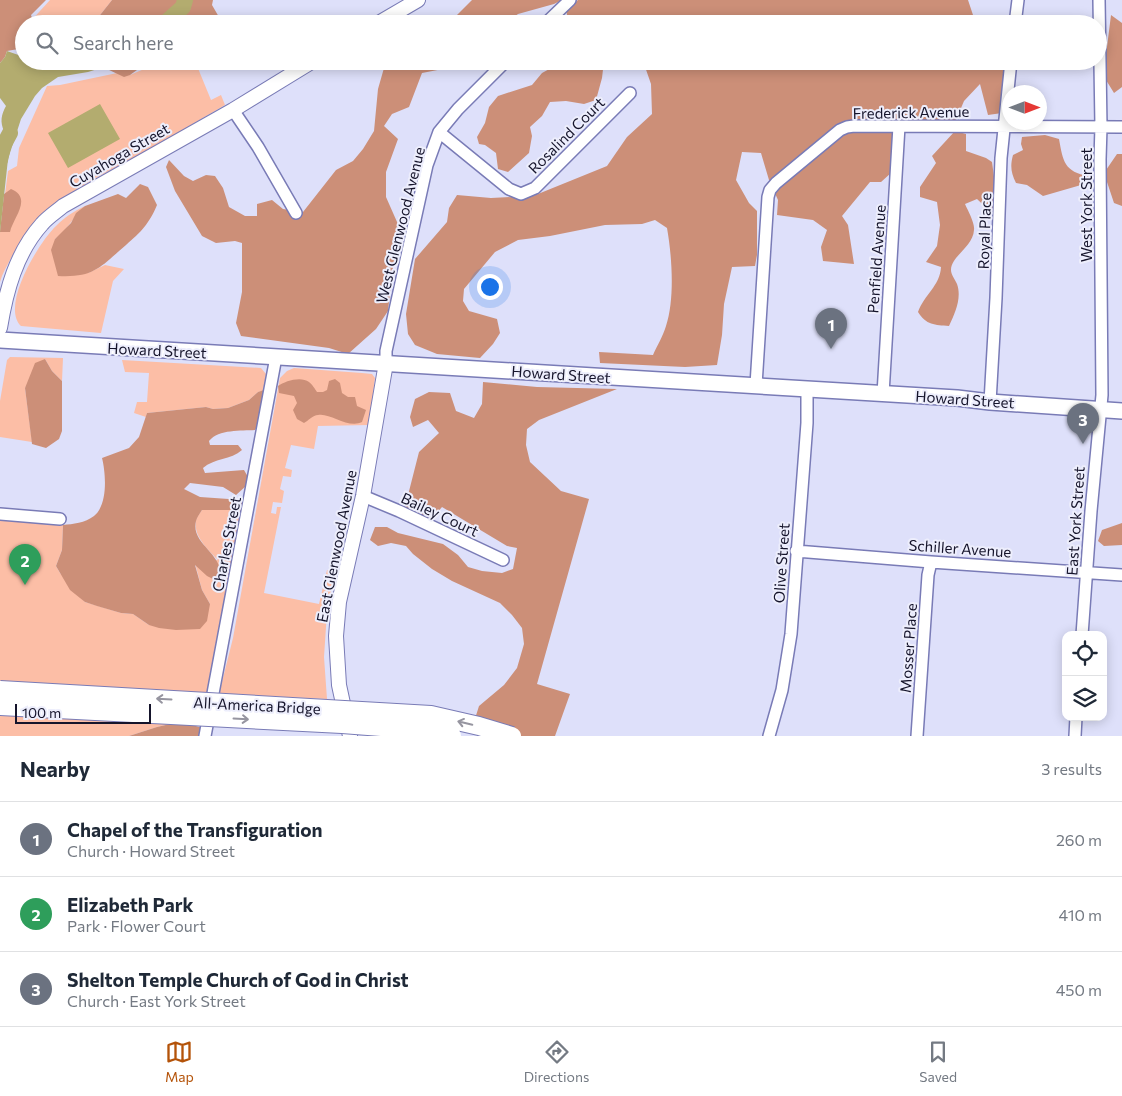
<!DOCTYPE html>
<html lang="en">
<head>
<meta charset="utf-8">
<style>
  :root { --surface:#fff; --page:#f6f6f7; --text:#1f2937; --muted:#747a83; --line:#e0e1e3; --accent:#b45309 }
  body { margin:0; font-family:Commissioner,sans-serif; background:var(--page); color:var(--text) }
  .controls { position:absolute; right:15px; bottom:15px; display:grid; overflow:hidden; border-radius:10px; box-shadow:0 2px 12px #0003 }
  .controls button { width:45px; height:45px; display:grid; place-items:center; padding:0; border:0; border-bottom:1px solid var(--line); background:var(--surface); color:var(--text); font:25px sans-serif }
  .compass { position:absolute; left:1002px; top:85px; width:45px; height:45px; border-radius:50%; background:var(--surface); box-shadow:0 2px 12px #0003; rotate:90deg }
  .scale { position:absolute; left:15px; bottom:12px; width:136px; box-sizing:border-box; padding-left:5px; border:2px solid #15142b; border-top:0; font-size:14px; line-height:18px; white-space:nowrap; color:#15142b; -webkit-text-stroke:4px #edeefc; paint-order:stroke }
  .you { position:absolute; left:489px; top:286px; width:18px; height:18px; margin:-12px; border:4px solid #fff; border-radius:50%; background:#1a73e8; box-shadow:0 0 0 8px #1a73e833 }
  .badge { display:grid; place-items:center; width:32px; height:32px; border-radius:50%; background:var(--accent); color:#fff; font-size:16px; font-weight:700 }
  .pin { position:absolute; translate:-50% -41px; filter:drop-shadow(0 1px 2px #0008) }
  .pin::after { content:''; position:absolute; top:26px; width:18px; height:15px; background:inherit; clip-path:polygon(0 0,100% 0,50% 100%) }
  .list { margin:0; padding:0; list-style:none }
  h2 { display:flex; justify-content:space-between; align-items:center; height:65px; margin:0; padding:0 20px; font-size:21px }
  h2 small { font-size:16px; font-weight:400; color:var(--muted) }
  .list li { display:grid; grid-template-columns:32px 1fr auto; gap:15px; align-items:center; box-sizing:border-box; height:75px; padding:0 20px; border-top:1px solid var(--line) }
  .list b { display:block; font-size:19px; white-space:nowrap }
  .list p { margin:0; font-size:16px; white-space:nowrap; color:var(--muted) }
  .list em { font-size:16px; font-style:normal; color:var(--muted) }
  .icon { flex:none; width:28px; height:28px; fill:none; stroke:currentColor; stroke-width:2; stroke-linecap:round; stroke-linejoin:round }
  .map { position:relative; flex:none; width:1122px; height:736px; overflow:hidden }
  .search { position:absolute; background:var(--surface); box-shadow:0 2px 12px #0003; left:15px; right:15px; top:15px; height:55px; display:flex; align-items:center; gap:12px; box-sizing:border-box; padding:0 18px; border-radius:28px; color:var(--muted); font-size:19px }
  .sheet { height:290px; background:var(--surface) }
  nav { display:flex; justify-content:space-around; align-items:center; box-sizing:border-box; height:70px; border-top:1px solid var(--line); background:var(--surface); font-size:14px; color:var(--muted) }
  nav a { display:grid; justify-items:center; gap:2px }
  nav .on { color:var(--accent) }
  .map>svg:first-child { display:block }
  .green { fill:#fcbea6 }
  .forest { fill:#cc8f78 }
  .water { fill:#b3ac6f }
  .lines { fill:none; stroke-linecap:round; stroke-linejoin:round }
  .river { stroke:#b3ac6f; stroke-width:16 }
  .minor-casing { stroke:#797bb6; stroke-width:14 }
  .tertiary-casing { stroke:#797bb6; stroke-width:16 }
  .secondary-casing { stroke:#797bb6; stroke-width:18 }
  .minor { stroke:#fff; stroke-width:11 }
  .tertiary { stroke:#fff; stroke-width:14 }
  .secondary { stroke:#fff; stroke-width:15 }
  .primary-bridge-casing { stroke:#797bb6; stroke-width:20; stroke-linecap:butt }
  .primary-bridge { stroke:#fff; stroke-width:18 }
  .oneway { stroke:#9695a0 }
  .labels { text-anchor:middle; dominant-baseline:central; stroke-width:4; stroke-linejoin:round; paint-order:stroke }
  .street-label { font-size:15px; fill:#15142b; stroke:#edeefc }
</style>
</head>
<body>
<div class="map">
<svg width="1122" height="736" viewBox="0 0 1122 736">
  <rect width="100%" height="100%" fill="#dee0fa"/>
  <path class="green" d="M50,0H112L93,24L29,23Z
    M163,61H195L211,100L221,95L225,105C197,121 170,138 142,153C89,183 41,201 11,258C7,266 2,274 0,282V233L8,171L17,166L19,148L47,86L60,85L122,72L130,75Z
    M85,206C73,216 68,230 55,239L88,273L105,265L124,269L113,281L101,333L21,326C0,306 39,242 56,226C65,217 74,211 85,206Z
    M10,357L63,358L62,381L52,371L45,359L25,388L32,442L0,437V401L7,360Z
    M122,360L261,368L266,374L263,391L258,392L249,400L228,408L213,409L206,407L147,413L146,417L134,413L137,402H147L149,373L125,372Z
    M294,368L362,373L372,374L375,378L369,425L318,426L314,449L291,445L285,468L292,470L291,477L283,476L280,489L284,491L282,503L273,502L271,513L276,514L277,507H281L264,593L319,604L327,570L335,571L327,612L324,657L327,699L219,694L233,638L280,378L287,371Z
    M202,510H243L209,693L0,683V520L63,525L62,550L56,566L60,573L85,602L121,613L133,614L149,625L210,604L202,590L195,563L218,560C209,551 193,536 196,521C196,518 200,513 202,510Z
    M0,715L153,723L170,724L157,727L129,736H0Z"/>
  <path class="forest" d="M0,0H46L31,15L34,24H24V48L7,51L5,57L0,63Z
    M112,0H213L212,5L223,24H93Z
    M472,0H562L554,4L518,14L504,24H448Z
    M578,0H968L976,24H569L566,10Z
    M1111,15L1122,23V87L1114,93L1106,80L1105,63Z
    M97,61H163L144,69L137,70L130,75L124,77L107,69Z
    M386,61H460L453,67L422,73L409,107L392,114L384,126L398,139L386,172V197L401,231L393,267L388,311L376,329L348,354L329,348L241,336L236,323L242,292V243L235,241L216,243L202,236L175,191L166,167L169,160L184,176L193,181L206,175L215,176L223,188L229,207L245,216H257V204L272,200L283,209L303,212L336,170L353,161L363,149L374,131L378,89Z
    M593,61H604L602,78L596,100L584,104L566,101L550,102L542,116L530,127L532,136L529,153L508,172L498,169L496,153L485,145L479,144L477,137L485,123L489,107L498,96L532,85L542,73L553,67L581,70Z
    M643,61H1007L1002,113L988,115L980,84L964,101L956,120L921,122L894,138L891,173L881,182H870L842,216L848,225L854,264L823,261L821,247L827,230L813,220L777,215L778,200L769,180L761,153L742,152L736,180L749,203L757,211V255L755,266L732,267L724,304L722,335L717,365L685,367L600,363L599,352L653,355C657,346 663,336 666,326C675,299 672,256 667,228L655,220L642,224L605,225L550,236L518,240L495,252L464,289L463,301L469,311L497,319L500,333L493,344L480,358L437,354L415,345L408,334L406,314L415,259L447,222L449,208L457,195L491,198L533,196L607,166L627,137L652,114L651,84Z
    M955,131L966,134V151L986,158L992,162L995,184L994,215L977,199L965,204C968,211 975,223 974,230C973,247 951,256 951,270C951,275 955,279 957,284C962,298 955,313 949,326C935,325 926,325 918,312C924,295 940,286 941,267L926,262L937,246L940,225L937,202L920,197V187L936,163L932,156Z
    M1045,135L1059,139C1063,161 1064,172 1089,176L1081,185L1043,196L1027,185L1016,183C1011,173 1010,166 1013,155L1023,150L1021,144L1022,137Z
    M1117,154H1122V206L1114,203L1104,173Z
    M140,184L148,187L157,205C149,224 141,232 126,245C101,266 95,278 58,276L51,250L55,239L71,223L76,213L85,206L118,194L126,198Z
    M11,189C33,198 13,218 10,232H0L4,194Z
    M45,359L52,371L62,381V431L59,439L46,448L32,444L25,388L35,363Z
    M335,379L340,383L342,393L348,397H355L357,406L366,410L362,422C348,429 329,412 318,415C313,415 308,421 304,423L297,419L293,410L297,403L294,396L279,393L278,386C285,381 301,376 309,382C312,384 315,389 317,392H323L327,390L329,381Z
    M483,382L537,387L617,389L539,420L527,429L526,445L530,462L561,491L589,499L537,684L570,694L555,736H512L473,725L479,706L504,685L517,668L524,644L522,628L512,615L500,603L452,581L432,569L413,554L406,546L391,543L378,546L370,540L375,527H387L398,533L443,544L458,555L468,567L482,571L502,573L513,569L517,548L507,546L442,507L429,522L402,510L406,503L419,452L439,433L428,420L413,427L410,417L415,399L429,392L450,393L456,411L474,418L482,404Z
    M264,390L262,418L255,430C241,431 219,429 209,441L210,445H238L242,450C231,460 214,458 203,468L205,473L244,470L248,477L246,486L236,495L223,487L190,483L184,489L200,497L243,500V510H202C200,513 197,517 196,521C190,546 228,554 219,582L207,576L195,565L202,590L210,604L207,621L200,629L176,630L159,628L149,625L133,614L121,613L97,606L85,602L70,590L56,566L62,550L63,525C73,524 85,523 94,516C108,505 106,474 102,458L129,448L139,437L147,413L206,407L213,409L228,408L249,400L258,392Z
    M1122,523V545L1104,546L1098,541L1102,530Z
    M170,724L192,725L207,729L205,736H129L157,727Z"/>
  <path class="water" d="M7,51L24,57V61H42L47,63L51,61H97L104,67L88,72L58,77L42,88L35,96L21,119L8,159L0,233V160L4,131C0,122 1,115 6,106L0,98V63L5,57Z
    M100,104L120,139L68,168L48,133Z"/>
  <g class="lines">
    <path class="river" d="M164,24L183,7L185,0
      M0,160L3,146L10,133"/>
    <defs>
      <path id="minor" d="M545,24L570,0
        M1015,24L1018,0
        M233,110L258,147L296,213
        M439,132L509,189L521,194L535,188L630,93
        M386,363V351L427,165L439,132L458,109L506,61
        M756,385L768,197L770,190L776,183L840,130L847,127L854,126L1122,127
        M883,394L899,126
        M990,402L996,298L1001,158L1011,61
        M363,496L399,511L503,560
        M0,514L60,519
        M796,551L931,562L1122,575
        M1082,635L1091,511L1102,395L1100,159L1101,127L1099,0
        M205,736L276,357
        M769,736L782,690L791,634L807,423V390
        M917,736L928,575L931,562
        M1075,736L1076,717"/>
      <path id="tertiary" d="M377,24L418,0
        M0,328C6,291 16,253 42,224C48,217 56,212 63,206L233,110L313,61
        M350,736L339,685L336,636L339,602L363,496L386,363"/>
      <path id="secondary" d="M0,340L957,398L990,402L1122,411"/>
    </defs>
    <use href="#minor" class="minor-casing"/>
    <use href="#tertiary" class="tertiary-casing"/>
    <use href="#secondary" class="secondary-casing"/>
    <use href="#minor" class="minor"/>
    <use href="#tertiary" class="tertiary"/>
    <use href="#secondary" class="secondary"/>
    <defs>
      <path id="primary-bridge" d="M0,690L431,715L479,726L512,736
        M0,706L342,724L394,728L452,736"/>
    </defs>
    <use href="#primary-bridge" class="primary-bridge-casing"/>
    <use href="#primary-bridge" class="primary-bridge"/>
  </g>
  <defs><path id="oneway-shaft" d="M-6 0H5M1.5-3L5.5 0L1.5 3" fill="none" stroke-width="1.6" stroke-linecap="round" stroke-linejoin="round" transform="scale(1.25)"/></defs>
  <g class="oneway">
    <use href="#oneway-shaft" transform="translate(164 699) rotate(-177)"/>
    <use href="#oneway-shaft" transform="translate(241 719) rotate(3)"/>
    <use href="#oneway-shaft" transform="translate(465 723) rotate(-167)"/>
  </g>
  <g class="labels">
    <g class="street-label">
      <text transform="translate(911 112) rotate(-1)">Frederick Avenue</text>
      <text transform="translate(566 135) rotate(-45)">Rosalind Court</text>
      <text transform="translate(119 155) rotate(-30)">Cuyahoga Street</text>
      <text transform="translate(1086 205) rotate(-90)">West York Street</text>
      <text transform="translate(400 225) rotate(-76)">West Glenwood Avenue</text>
      <text transform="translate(984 231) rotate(-88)">Royal Place</text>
      <text transform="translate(876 259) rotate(-86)">Penfield Avenue</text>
      <text transform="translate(157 350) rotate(3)">Howard Street</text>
      <text transform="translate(561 374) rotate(4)">Howard Street</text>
      <text transform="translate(965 399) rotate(4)">Howard Street</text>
      <text transform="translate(440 514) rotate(25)">Bailey Court</text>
      <text transform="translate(1075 521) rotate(-86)">East York Street</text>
      <text transform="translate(226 544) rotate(-79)">Charles Street</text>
      <text transform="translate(336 546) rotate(-79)">East Glenwood Avenue</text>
      <text transform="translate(960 548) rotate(4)">Schiller Avenue</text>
      <text transform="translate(781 563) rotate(-86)">Olive Street</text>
      <text transform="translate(908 648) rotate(-86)">Mosser Place</text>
      <text transform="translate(257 705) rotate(3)">All-America Bridge</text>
    </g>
  </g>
</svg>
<div class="controls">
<button><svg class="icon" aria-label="locate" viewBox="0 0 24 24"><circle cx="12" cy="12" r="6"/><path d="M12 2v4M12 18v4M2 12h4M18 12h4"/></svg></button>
<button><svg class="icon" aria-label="layers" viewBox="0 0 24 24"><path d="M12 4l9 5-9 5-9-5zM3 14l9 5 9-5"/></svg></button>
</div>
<svg class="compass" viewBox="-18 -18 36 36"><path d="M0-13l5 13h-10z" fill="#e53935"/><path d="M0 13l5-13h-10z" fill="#747a83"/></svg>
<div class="scale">100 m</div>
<div class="you"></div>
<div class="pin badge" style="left:831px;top:349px;background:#6b7280">1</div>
<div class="pin badge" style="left:25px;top:585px;background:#2e9e5b">2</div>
<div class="pin badge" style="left:1083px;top:444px;background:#6b7280">3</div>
<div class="search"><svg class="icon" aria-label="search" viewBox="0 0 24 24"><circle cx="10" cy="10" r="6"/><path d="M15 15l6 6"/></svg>Search here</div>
</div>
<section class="sheet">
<h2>Nearby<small>3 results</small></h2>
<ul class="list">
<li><span class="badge" style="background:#6b7280">1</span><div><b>Chapel of the Transfiguration</b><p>Church · Howard Street</p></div><em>260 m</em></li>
<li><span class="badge" style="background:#2e9e5b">2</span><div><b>Elizabeth Park</b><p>Park · Flower Court</p></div><em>410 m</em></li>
<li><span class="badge" style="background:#6b7280">3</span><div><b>Shelton Temple Church of God in Christ</b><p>Church · East York Street</p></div><em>450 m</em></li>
</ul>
</section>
<nav>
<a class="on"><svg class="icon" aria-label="map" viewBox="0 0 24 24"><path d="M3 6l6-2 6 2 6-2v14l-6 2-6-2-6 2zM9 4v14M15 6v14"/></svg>Map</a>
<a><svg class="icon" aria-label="directions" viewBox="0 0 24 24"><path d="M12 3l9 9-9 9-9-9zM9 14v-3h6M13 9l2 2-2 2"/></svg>Directions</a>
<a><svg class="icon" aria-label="saved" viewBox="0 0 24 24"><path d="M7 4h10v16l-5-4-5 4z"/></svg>Saved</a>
</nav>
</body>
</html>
